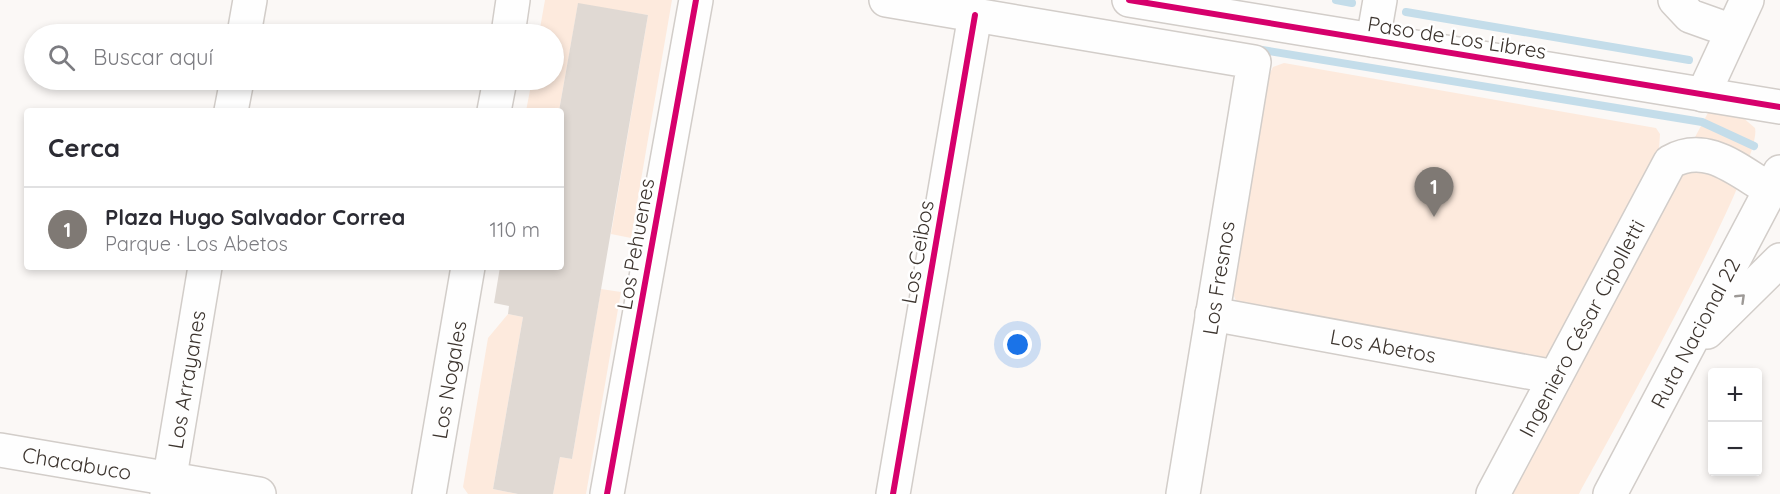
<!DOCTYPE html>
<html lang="es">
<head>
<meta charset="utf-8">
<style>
  :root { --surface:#fff; --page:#f7f7f7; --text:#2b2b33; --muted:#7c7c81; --line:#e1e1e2; --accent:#7f7974 }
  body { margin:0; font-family:Quicksand,sans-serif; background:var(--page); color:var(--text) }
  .controls { position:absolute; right:18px; bottom:18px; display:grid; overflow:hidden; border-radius:6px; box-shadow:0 3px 9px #0003 }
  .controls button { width:54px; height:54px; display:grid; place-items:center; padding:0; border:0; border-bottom:2px solid var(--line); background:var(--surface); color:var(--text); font:30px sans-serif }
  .you { position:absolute; left:1018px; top:345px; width:21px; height:21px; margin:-15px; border:4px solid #fff; border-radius:50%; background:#1a73e8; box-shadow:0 0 0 9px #1a73e833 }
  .badge { display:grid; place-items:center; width:39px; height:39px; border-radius:50%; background:var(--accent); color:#fff; font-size:20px; font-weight:700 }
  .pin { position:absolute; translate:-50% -50px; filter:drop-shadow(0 2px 3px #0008) }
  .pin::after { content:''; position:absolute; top:32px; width:21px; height:18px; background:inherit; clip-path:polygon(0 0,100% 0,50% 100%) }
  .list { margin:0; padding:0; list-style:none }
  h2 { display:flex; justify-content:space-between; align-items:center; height:78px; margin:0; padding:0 24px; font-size:26px }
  h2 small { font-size:20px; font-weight:400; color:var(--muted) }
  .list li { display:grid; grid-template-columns:39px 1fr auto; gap:18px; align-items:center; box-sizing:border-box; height:84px; padding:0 24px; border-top:2px solid var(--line) }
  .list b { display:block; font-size:22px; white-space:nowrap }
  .list p { margin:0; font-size:20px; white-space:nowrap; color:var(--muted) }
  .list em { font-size:20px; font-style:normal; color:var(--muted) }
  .icon { flex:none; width:33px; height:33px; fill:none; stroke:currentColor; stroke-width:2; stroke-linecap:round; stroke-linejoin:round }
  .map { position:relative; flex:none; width:1780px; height:494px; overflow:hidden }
  .search { position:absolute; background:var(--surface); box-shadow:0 3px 9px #0003; left:24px; top:24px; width:540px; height:66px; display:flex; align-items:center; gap:15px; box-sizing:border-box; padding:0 21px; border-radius:33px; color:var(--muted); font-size:22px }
  .panel { position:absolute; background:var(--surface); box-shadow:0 3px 9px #0003; left:24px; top:108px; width:540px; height:162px; border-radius:6px }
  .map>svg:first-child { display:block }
  .green { fill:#fdeadd }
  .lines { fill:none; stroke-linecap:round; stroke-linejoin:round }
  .stream { stroke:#c4ddea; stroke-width:8 }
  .building { fill:#e0d9d3 }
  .minor-casing { stroke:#d2cdc9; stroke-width:36 }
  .highway-casing { stroke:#d2cdc9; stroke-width:36 }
  .minor { stroke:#fefefe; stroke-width:33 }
  .highway { stroke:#fefefe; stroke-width:33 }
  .cycleway-casing { stroke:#fff; stroke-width:10 }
  .cycleway { stroke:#d6006c; stroke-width:6 }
  .oneway { stroke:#9d9996 }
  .labels { text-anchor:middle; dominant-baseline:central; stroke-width:5; stroke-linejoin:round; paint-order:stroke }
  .street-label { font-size:21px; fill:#3c342e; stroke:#fff }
</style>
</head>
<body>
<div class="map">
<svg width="1780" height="494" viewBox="0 0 1780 494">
  <rect width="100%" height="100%" fill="#fbf8f6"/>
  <path class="green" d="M545,0H672L631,238L611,234L648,15L578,4L559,111H526L532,80H554V34H539Z
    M1284,63L1656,128L1660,134L1659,150L1550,357L1544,359L1241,305L1236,301L1232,291L1268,77L1273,67Z
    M1710,109L1741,116L1755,128C1764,163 1606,444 1579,494H1505Z
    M601,289L621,292L586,494H553L560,457L572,459Z
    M508,314L523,317L493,489L518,494H468L463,487L488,338Z"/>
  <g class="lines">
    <path class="stream" d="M1336,0L1352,3
      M1406,12L1689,60
      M1256,49L1702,122L1754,146"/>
  </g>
  <path class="building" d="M578,3L648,15L572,459L560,457L553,494H518L493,489L523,317L508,314L509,306L494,303L500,267H561L559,111Z"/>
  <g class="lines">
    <defs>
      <g id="minor">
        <path d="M886,0L1254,62L1183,494"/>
        <path d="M1129,0L1780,107"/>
        <path d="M1675,0L1690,16L1732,31"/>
        <path d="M244,34L250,0"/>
        <path d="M508,34L513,0"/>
        <path d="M1373,40L1380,0"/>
        <path d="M1703,95L1747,0"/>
        <path d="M231,111L237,80"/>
        <path d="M494,111L500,80"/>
        <path id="s1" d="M1212,314L1555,377"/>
        <path id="s2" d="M0,450L259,494"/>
        <path id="s3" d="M167,494L205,267"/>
        <path id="s4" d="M429,494L468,267"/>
        <path d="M607,494L696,0"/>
        <path d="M893,494L975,15"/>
        <path id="s5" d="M1493,494L1670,162C1707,141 1738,171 1771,190"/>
      </g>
      <g id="highway">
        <path d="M1707,332L1780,260"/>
        <path id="s6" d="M1610,494L1780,172"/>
      </g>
    </defs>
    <use href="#minor" class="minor-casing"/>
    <use href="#highway" class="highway-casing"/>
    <use href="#minor" class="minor"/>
    <use href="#highway" class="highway"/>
    <defs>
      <path id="cycleway" d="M1129,0L1780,107
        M607,494L696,0
        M893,494L975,15"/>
    </defs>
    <use href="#cycleway" class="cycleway-casing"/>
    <use href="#cycleway" class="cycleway"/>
  </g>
  <defs><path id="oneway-chevron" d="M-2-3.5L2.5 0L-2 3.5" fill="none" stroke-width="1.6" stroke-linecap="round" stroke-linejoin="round" transform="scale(1.5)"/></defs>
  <use class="oneway" href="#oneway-chevron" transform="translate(1741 298) rotate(-44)"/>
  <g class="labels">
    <g class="street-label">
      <text transform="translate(1457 37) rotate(9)">Paso de Los Libres</text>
      <text transform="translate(635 244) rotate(-80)">Los Pehuenes</text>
      <text transform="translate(917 252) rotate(-80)">Los Ceibos</text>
      <text transform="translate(1218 278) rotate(-81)">Los Fresnos</text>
      <text stroke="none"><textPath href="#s5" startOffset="188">Ingeniero César Cipolletti</textPath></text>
      <text stroke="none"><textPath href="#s6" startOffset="182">Ruta Nacional 22</textPath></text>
      <text stroke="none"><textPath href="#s1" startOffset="174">Los Abetos</textPath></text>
      <text stroke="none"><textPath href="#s4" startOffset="116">Los Nogales</textPath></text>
      <text stroke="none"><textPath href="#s3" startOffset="116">Los Arrayanes</textPath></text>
      <text stroke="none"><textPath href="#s2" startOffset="78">Chacabuco</textPath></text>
    </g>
  </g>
</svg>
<div class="controls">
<button>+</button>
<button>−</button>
</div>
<div class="you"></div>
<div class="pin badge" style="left:1434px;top:217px">1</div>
<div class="search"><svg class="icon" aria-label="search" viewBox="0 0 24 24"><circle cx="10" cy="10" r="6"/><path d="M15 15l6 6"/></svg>Buscar aquí</div>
<section class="panel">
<h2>Cerca<small></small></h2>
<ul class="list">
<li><span class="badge">1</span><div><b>Plaza Hugo Salvador Correa</b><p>Parque · Los Abetos</p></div><em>110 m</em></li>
</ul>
</section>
</div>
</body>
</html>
